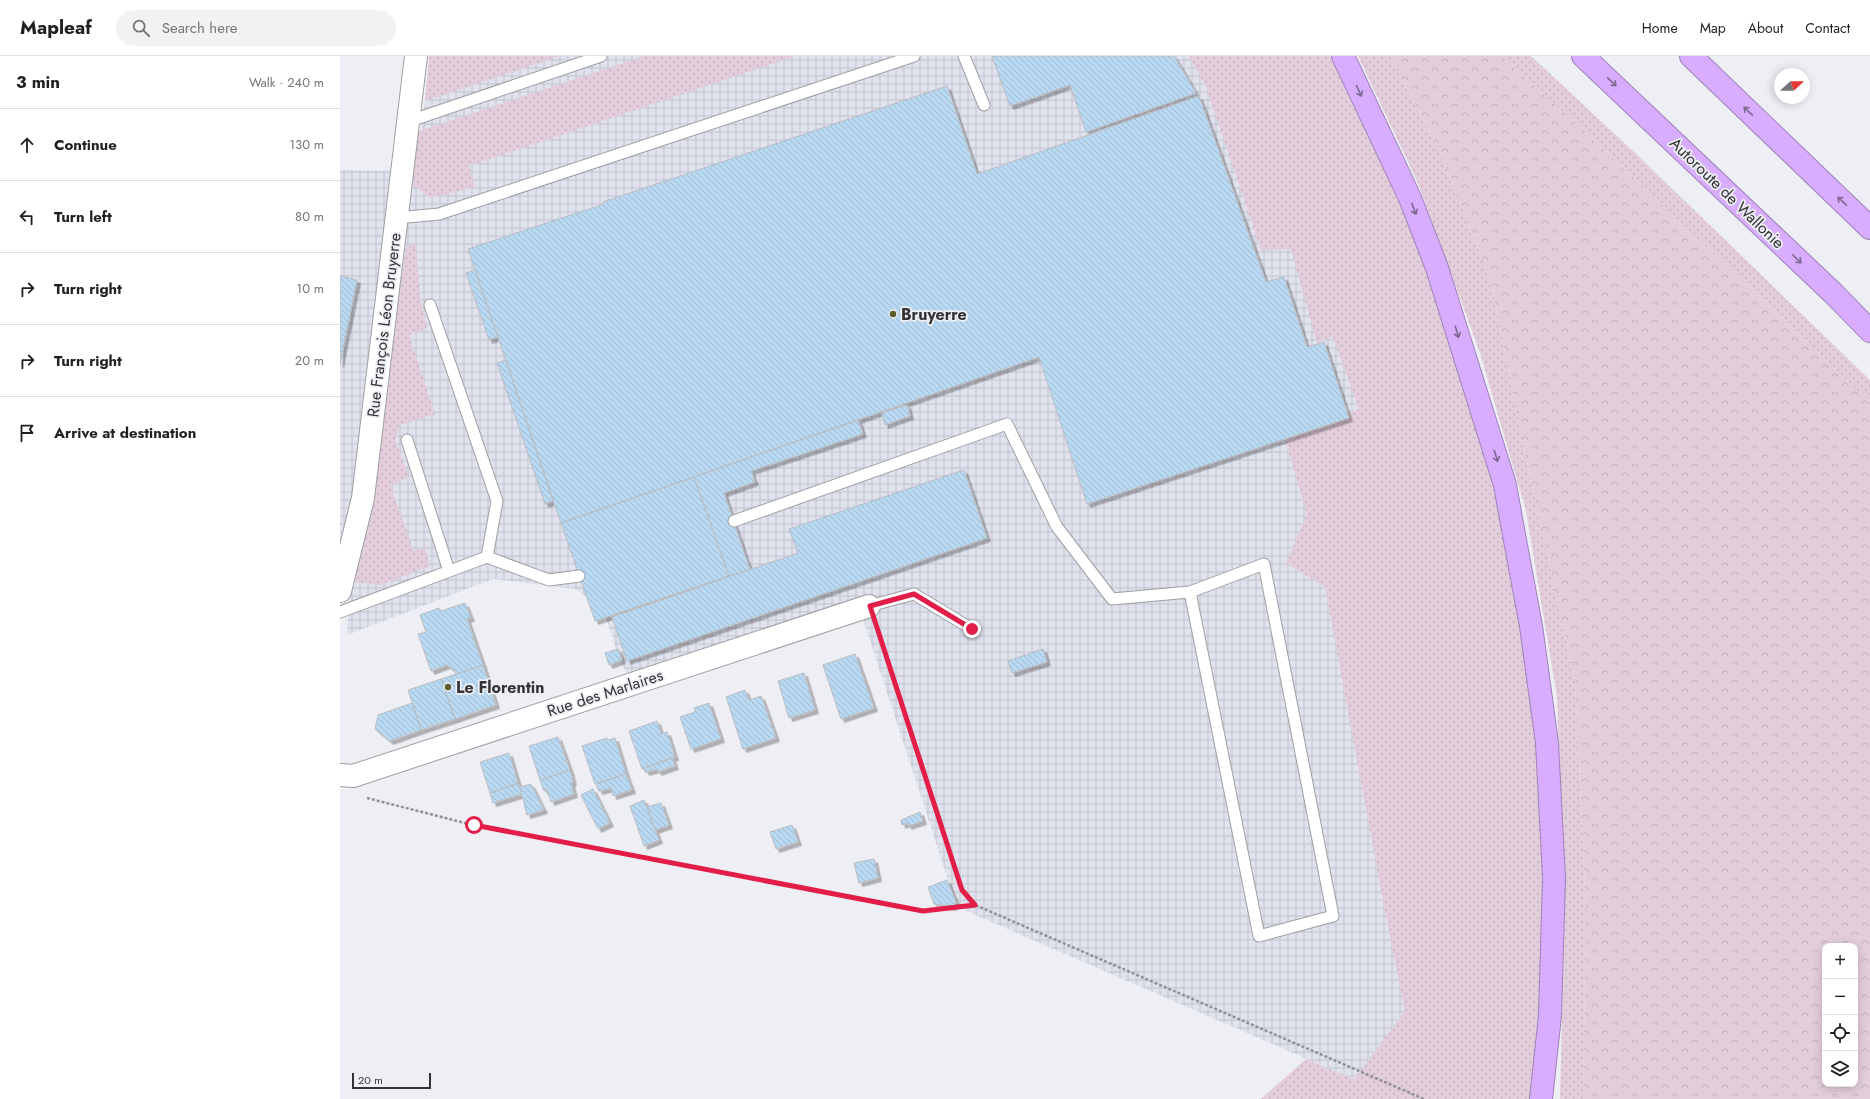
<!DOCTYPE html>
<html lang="en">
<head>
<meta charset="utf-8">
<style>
  :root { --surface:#fff; --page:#f2f2f2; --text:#202124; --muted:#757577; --line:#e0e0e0 }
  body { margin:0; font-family:Jost,sans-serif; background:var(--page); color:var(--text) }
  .controls { position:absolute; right:12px; bottom:12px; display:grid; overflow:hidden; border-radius:8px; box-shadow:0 2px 10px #0003 }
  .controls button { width:36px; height:36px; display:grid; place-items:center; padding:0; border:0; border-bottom:1px solid var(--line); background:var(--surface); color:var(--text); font:20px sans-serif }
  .compass { position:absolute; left:1434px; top:12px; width:36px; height:36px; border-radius:50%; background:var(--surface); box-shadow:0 2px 10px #0003; rotate:69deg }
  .scale { position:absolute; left:12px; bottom:10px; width:79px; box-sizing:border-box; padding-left:4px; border:2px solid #333335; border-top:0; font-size:11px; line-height:14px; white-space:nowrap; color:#333335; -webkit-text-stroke:3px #eeeff4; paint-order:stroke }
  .stop { position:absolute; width:12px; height:12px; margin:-9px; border:3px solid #e11d48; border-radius:50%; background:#fff }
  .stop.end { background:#e11d48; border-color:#fff; box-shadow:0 1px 4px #0008 }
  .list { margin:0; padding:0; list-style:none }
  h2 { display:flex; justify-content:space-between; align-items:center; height:52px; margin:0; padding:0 16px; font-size:17px }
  h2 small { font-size:13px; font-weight:400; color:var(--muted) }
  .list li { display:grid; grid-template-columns:26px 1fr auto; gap:12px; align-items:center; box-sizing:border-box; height:72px; padding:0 16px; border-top:1px solid var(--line) }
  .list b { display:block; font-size:15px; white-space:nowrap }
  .list em { font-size:13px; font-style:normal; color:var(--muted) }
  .icon { flex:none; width:22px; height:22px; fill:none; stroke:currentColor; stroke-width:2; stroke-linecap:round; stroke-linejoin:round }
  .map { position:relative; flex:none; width:1530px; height:1043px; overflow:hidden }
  header { display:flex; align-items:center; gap:24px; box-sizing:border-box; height:56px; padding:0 20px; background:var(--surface); border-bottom:1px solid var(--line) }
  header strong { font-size:19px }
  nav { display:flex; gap:22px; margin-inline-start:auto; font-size:14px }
  .search { width:280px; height:36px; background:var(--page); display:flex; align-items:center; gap:10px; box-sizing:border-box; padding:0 14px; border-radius:22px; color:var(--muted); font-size:15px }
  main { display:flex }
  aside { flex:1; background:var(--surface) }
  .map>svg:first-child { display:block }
  .industrial { fill:url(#industrial-grid) }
  .grass { fill:url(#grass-dots) }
  .forest { fill:url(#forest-crowns); fill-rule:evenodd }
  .building { fill:url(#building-back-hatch); stroke:#babdc0; filter:url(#shadow) }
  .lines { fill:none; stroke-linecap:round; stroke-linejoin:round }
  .lane-casing { stroke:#9e9fa3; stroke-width:13 }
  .street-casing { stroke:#9e9fa3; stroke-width:24 }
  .highway-casing { stroke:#9e82b8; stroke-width:24 }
  .path { stroke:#909194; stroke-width:2.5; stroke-dasharray:3 2; stroke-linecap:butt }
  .lane { stroke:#fff; stroke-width:11 }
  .street { stroke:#fff; stroke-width:22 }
  .highway { stroke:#d8acfe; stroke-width:22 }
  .oneway { stroke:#7d698f }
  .route { stroke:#e11d48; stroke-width:5 }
  .poi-dot { fill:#5c5f2d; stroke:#eeeff4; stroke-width:1.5 }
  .labels { text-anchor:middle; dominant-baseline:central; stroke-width:3.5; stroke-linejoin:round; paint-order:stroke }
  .street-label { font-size:16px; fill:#333335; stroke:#eeeff4 }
  .poi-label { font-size:16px; font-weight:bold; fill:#333335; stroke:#eeeff4; text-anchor:start }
</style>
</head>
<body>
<header>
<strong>Mapleaf</strong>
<div class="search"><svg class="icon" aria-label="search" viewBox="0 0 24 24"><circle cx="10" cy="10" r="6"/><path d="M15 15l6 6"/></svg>Search here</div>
<nav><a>Home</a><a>Map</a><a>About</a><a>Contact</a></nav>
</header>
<main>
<aside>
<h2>3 min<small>Walk · 240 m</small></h2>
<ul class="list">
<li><svg class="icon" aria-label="ahead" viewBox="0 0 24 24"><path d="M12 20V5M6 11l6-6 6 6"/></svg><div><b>Continue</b></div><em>130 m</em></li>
<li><svg class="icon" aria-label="left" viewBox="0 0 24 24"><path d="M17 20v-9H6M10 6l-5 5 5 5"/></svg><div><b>Turn left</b></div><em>80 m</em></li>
<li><svg class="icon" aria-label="right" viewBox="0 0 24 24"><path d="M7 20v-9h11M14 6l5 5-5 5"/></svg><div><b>Turn right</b></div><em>10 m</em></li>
<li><svg class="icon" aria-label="right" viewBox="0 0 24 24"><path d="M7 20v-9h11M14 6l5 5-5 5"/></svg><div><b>Turn right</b></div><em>20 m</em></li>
<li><svg class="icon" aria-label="arrive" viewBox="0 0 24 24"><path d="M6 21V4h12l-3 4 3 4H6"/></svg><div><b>Arrive at destination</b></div></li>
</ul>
</aside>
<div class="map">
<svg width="1530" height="1043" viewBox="0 0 1530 1043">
  <defs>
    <pattern id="industrial-grid" width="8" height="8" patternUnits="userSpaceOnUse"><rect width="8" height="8" fill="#e0e2ee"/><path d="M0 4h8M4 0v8" fill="none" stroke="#c1c2cd"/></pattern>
    <pattern id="grass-dots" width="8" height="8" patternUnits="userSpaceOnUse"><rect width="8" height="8" fill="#e3cddb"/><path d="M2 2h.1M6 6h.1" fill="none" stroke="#c3b0bd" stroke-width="1.8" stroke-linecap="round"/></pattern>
    <pattern id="forest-crowns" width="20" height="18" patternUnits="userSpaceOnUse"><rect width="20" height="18" fill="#e3cddb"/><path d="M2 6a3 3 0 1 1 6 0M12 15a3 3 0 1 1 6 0" fill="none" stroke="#c3b0bd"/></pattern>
    <pattern id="building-back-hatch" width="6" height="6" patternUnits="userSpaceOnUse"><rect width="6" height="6" fill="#b9d9f3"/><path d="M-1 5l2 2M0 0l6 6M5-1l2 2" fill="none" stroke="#a0bbd1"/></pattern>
    <filter id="shadow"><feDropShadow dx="3.5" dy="3.5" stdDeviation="0" flood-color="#0004"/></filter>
  </defs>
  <rect width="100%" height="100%" fill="#eeeff4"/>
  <path class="industrial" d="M221,0H1002L1214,822L1013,1023L617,851L523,563L293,628L280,605L264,555L236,533L153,523L7,579L9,543L85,45Z
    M0,114L63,115L35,346L0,490Z"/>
  <path class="grass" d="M89,0H221L85,45Z
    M305,0H455L129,110L135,131L90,142L72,128L68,79Z
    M849,0H1003L1087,187L1172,468L1211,763L1198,1043H921L966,1003L1014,1023L1065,955L1041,834L985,531L946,507L967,458L943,377L1019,353L993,281L977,287L951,193L921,194L866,31Z
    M1018,0H1050L1099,93L1151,226L1184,392L1235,625L1246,855L1243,1043H1220L1225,844L1217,641L1186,455L1140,297L1078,127Z
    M1161,0H1191L1292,94L1530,324V346L1236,67Z
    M76,187L80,244L87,272L69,279L95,358L60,369L55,384L69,421L50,429L74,495L85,492L90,510L40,529L15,526L66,192Z"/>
  <path class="forest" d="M1050,0H1161L1236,67L1530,346V1043H1243L1246,855L1235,625L1184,392L1151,226L1099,93ZM1485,890H1515V1028H1485Z"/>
  <path class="building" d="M652,0H834L856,37L746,76L730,29L670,50Z
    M607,30L637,118L859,40L926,226L944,221L967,291L984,286L1009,362L747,448L699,301L221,467L128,193L264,148L263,146Z
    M135,214L158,281L149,284L126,217Z
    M0,220L17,224L0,308Z
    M166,304L213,445L205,448L157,307Z
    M567,349L570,360L545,369L542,357Z
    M518,364L523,378L411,415L415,426L384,437L410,514L389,520L354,421Z
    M624,414L647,482L287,605L272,561L458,497L449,473Z
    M354,421L389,520L255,565L221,467Z
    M125,547L131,562L127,563L143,609L116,618L114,614L107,609L91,615L78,578L86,576L80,559L99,552L101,555Z
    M278,593L282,604L269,609L265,597Z
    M703,593L707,606L672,617L668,605Z
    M515,598L534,652L501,663L483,609Z
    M143,609L156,649L115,663L101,623Z
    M464,617L475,654L449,662L438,625Z
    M101,623L115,663L81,674L68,634Z
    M405,634L409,644L421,640L436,682L403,693L386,641Z
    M72,647L81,674L50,685L35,673L38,659Z
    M369,647L381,683L351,693L340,661L355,656L354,652Z
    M317,665L321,678L327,676L335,701L302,713L289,675Z
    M218,681L230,714L200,724L189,690Z
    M267,682L268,684L275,682L286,718L255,728L242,690Z
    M169,697L178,727L150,737L140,706Z
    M332,702L335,710L318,716L317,713L306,716L304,712Z
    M230,714L233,726L231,727L234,738L211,746L207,734L204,735L200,724Z
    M286,718L292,734L273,740L271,732L259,735L256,728Z
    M178,727L182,738L153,747L150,737Z
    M191,728L204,754L187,759L180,731Z
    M253,733L270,767L258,773L241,739Z
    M304,744L319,784L304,790L290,750Z
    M321,747L329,769L315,774L307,751Z
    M580,756L583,765L568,770V767L562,769L561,764Z
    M452,769L458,786L436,793L430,776Z
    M534,803L538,822L519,827L514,807Z
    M607,824L616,846L613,851L594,848L588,831Z"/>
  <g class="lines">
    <defs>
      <path id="lane" d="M624,0L644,49
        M70,65L261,0
        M57,162L99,158L574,0
        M67,384L109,515
        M394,465L667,368L717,471L772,543L850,536L919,880L993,860L924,508L850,536
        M147,501L209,524L239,520
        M529,550L574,538L632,573
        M0,556L147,501L157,445L90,249"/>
      <path id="street" d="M0,535L23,442L76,0
        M0,719L13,720L529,550"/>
      <path id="highway" d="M1003,0L1070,142L1097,212L1165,429L1172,468L1191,570L1207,687L1214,822L1210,960L1201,1043
        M1243,0L1494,238L1530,275
        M1351,0L1530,172"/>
    </defs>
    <use href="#lane" class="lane-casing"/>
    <use href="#street" class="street-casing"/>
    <use href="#highway" class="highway-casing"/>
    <path class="path" d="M537,573L622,834L635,849L1084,1043
      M27,742L133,769L583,855L634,849"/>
    <use href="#lane" class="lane"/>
    <use href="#street" class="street"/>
    <use href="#highway" class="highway"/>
  </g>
  <defs><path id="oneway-shaft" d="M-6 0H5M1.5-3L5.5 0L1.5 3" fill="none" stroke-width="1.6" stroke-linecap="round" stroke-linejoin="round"/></defs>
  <g class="oneway">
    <use href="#oneway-shaft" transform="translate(1272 26) rotate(44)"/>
    <use href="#oneway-shaft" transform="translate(1019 35) rotate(65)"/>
    <use href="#oneway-shaft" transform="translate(1408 55) rotate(-136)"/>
    <use href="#oneway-shaft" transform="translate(1502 145) rotate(-136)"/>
    <use href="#oneway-shaft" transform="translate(1074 153) rotate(69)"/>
    <use href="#oneway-shaft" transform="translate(1457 203) rotate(44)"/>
    <use href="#oneway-shaft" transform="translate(1117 276) rotate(73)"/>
    <use href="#oneway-shaft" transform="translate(1156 400) rotate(73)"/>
  </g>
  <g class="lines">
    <path class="route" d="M134,769L583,855L635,849L622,834L530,550L574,538L632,573"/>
  </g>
  <g class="poi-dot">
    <circle cx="553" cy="258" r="4"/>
    <circle cx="108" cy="631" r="4"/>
  </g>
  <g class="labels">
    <g class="street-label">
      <text transform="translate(1387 137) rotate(44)">Autoroute de Wallonie</text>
      <text transform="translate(44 269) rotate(-83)">Rue François Léon Bruyerre</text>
      <text transform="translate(265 637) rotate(-18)">Rue des Marlaires</text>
    </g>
    <g class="poi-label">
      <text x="561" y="258">Bruyerre</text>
      <text x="116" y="631">Le Florentin</text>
    </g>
  </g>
</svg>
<div class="controls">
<button>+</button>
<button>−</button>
<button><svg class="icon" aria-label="locate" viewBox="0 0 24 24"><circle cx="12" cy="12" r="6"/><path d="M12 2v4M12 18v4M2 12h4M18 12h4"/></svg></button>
<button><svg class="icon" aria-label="layers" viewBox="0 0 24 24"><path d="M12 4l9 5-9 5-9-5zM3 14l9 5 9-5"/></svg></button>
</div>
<svg class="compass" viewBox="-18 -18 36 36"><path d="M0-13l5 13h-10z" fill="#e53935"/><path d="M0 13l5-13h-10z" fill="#757577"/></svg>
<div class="scale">20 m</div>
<div class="stop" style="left:134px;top:769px"></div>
<div class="stop end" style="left:632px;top:573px"></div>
</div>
</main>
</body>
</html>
